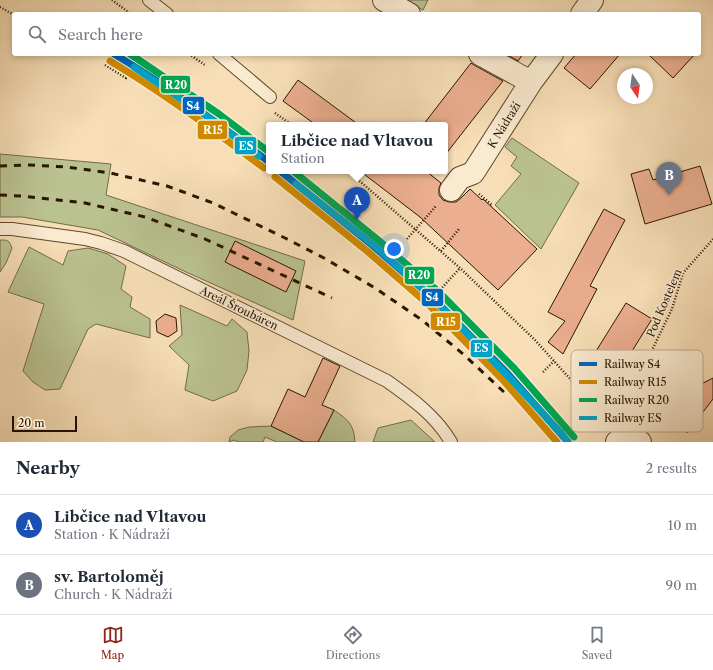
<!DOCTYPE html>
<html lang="en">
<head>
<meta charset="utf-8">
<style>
  :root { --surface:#fff; --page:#f2f2f3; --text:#1f2937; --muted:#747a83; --line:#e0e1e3; --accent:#8f2418 }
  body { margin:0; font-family:"Libre Caslon Text",serif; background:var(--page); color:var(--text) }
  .compass { position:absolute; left:617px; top:68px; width:36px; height:36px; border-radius:50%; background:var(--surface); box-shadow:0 2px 6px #0003; rotate:167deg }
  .scale { position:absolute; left:12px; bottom:10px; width:65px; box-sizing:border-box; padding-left:4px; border:2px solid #291600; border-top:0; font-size:11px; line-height:14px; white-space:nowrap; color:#291600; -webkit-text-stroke:3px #faead0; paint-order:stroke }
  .you { position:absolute; left:394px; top:249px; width:14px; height:14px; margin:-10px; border:3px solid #fff; border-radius:50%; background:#1a73e8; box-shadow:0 0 0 6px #1a73e833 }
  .badge { display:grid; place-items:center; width:26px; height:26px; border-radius:50%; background:var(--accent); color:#fff; font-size:13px; font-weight:700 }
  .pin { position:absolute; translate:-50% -33px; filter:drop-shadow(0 1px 2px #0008) }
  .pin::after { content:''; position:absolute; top:21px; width:14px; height:12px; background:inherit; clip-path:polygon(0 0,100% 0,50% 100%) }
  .popup { position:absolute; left:266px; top:122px; width:182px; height:52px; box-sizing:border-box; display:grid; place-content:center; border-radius:4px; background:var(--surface); filter:drop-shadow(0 1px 3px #0005); font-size:13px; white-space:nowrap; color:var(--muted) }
  .popup b { font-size:15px; color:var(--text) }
  .popup::after { content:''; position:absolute; left:50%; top:100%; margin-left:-8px; border:8px solid transparent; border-top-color:var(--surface) }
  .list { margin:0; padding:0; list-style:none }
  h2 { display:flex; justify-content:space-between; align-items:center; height:52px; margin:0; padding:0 16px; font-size:17px }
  h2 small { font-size:13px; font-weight:400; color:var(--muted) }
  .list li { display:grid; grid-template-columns:26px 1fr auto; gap:12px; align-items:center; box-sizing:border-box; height:60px; padding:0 16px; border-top:1px solid var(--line) }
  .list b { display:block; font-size:15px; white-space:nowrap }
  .list p { margin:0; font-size:13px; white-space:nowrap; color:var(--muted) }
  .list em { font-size:13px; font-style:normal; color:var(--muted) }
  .icon { flex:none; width:22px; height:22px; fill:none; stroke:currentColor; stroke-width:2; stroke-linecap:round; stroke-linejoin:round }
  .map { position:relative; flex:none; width:713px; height:442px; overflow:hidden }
  .search { position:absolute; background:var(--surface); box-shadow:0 2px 6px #0003; left:12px; right:12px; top:12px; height:44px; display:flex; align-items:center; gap:10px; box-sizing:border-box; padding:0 14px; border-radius:4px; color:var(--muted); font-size:15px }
  .sheet { height:172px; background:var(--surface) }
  nav { display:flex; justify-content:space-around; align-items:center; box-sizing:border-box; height:56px; border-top:1px solid var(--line); background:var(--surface); font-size:11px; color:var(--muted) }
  nav a { display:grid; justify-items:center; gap:2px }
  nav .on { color:var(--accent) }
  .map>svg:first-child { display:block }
  .green { fill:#bac290; stroke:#726c48 }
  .building { fill:#ebae8f; stroke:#291600 }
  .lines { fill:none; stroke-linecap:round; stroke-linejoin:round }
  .service-casing { stroke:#5c482e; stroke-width:14 }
  .minor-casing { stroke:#5c482e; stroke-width:24 }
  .path { stroke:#291600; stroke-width:2.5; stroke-dasharray:1 2; stroke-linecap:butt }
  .service { stroke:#faead0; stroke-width:12 }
  .minor { stroke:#faead0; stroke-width:22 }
  .rail { stroke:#291600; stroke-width:3; stroke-dasharray:7 7; stroke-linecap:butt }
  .rail-1-casing { stroke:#faead0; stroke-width:10 }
  .rail-2-casing { stroke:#faead0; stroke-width:10 }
  .rail-3-casing { stroke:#faead0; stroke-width:10 }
  .rail-4-casing { stroke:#faead0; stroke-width:10 }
  .rail-1 { stroke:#0065bd; stroke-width:7 }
  .rail-2 { stroke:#ce8900; stroke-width:7 }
  .rail-3 { stroke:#00a651; stroke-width:7 }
  .rail-4 { stroke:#02a2c4; stroke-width:7 }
  .labels { text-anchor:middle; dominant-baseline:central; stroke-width:3; stroke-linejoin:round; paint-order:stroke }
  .street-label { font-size:11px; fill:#291600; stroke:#faead0 }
  .key { fill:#faead0; stroke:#bbaa92; stroke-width:1 }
  .key-label { font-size:11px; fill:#291600 }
  .line-badge { stroke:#faead0; stroke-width:1.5 }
  .badge-label { font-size:11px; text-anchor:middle; font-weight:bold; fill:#fff }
</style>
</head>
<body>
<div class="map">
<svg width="713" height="442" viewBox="0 0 713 442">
  <rect width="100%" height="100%" fill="#f7deb6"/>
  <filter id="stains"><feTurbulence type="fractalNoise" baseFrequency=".005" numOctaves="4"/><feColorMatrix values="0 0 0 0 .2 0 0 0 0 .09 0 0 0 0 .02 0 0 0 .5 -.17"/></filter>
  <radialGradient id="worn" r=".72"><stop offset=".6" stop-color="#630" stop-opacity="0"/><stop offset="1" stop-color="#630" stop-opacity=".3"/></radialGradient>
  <path class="green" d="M406,0H428L423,10Z
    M512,138L579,183L541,249L495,205L521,174L511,166L517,157L505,147Z
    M0,154L111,164L106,195L305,261L293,320L186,272L98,230L22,217H0Z
    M0,240C8,240 9,240 12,248L6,263L0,272Z
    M29,247L63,265L68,251L88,248L108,254L126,266L121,289L132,297L130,307L150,319V338L96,324L88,329L60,389L45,390L33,382L23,371L44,304L8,292Z
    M180,305L227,326L232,319L247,332L249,351L247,370L237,391L213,401L185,390L189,365L169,346L182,335Z
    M334,410C348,420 354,424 355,442H318Z
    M411,420L435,442H373L378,428Z
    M271,426L304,442H277L265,437L263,442H239L234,440L229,442L230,437L238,430L249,427Z"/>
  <path class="building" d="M506,54H523L518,61Z
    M576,54H620L590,89L564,68Z
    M648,54H695L673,78Z
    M471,63L474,65L503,81L445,155V125H423Z
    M298,80L359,125H316L283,101Z
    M700,166L712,204L645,224L631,174L649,169L653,180Z
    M360,171H426L441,183L439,188V195L443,200L449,202H456L461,198L470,189L482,200L483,199L537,249L498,290L420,217Z
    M604,209L625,220L590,286L597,289L563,354L548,342L565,321L548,312Z
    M235,241L296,271L286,292L225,262Z
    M626,303L652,319L619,372L593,356Z
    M165,314L176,318L177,331L168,337L157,332L156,321Z
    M323,358L340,366L322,405L334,410L318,442H304L271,426L288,389L305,397Z
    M713,378V399L687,433L662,405L665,403L656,393L669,381L682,394Z"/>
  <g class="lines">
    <defs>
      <path id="service" d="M149,0L167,14
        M219,54L270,97
        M0,229H12L85,239L101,243L124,251L387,381C411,398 436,416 451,442"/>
      <path id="minor" d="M384,0L409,14
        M582,14L592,0
        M480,54L531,82
        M451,190L460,178L473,173L531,82L552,54
        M617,442C626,435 632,432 640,442"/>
    </defs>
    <use href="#service" class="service-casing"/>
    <use href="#minor" class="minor-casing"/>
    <path class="path" d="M112,0L131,14
      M0,7L14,15
      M189,54L205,65
      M105,65L126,78L142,54
      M275,113L292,125
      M348,171L460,268L535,340L572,381L584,387L613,418
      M479,194L492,205L491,206
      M407,239L436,206
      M441,251L459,229
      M428,303L460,268
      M543,372L554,361
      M620,416L672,309L683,273L713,239"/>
    <use href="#service" class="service"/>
    <use href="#minor" class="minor"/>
    <path class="rail" d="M0,166L29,165L67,167L110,173L167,186L213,203L285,238L324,258L375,288L422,320L463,354L505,393
      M0,195L21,196L85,203L145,217L205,239L332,298"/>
    <defs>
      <path id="rail-1" d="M114,54C168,86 219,124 269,162
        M280,171L372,245L433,298L508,374L568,442"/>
      <path id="rail-2" d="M110,61C164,93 214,131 264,168
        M275,177L367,251L428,304L502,379L557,442"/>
      <path id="rail-3" d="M130,54L219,114L269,152
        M293,171L377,239L439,292L514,368L574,437"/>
      <path id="rail-4" d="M134,67L214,121L259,156
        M296,184L375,246L433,298L506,374L561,433L568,442"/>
    </defs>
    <use href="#rail-1" class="rail-1-casing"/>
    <use href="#rail-2" class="rail-2-casing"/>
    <use href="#rail-3" class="rail-3-casing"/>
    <use href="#rail-4" class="rail-4-casing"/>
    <use href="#rail-1" class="rail-1"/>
    <use href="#rail-2" class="rail-2"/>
    <use href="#rail-3" class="rail-3"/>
    <use href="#rail-4" class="rail-4"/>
  </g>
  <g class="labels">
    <g class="street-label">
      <text transform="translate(504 125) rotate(-58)">K Nádraží</text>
      <text transform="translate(664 303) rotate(-67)">Pod Kostelem</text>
      <text transform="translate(239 308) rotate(26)">Areál Šroubáren</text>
    </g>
  </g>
  <rect x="571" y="350" width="132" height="82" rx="6" class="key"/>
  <rect x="579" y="362" width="18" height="4" fill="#0065bd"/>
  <rect x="579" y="380" width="18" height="4" fill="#ce8900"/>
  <rect x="579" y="398" width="18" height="4" fill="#00a651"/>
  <rect x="579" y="416" width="18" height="4" fill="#02a2c4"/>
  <g class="key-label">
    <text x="604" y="368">Railway S4</text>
    <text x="604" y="386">Railway R15</text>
    <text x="604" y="404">Railway R20</text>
    <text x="604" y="422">Railway ES</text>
  </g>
  <g class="line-badge">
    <rect x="160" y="75" width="31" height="19" rx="4" fill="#00a651"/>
    <rect x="182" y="96" width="23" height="19" rx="4" fill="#0065bd"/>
    <rect x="197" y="120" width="31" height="20" rx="4" fill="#ce8900"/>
    <rect x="234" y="136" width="23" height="19" rx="4" fill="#02a2c4"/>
    <rect x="404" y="266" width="31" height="19" rx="4" fill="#00a651"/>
    <rect x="421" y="288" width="23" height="19" rx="4" fill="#0065bd"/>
    <rect x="430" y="312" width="31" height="19" rx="4" fill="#ce8900"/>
    <rect x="470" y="339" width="23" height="19" rx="4" fill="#02a2c4"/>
  </g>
  <g class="badge-label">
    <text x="176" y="89">R20</text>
    <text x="193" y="110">S4</text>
    <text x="213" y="134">R15</text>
    <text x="246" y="150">ES</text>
    <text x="419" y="279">R20</text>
    <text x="432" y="301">S4</text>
    <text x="446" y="326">R15</text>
    <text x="481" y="352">ES</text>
  </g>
  <rect width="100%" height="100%" filter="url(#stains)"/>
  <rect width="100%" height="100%" fill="url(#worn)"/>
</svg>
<svg class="compass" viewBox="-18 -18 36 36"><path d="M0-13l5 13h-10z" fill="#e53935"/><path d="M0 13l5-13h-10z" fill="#747a83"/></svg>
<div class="scale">20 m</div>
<div class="you"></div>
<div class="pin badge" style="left:357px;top:220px;background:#1a4fb4">A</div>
<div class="popup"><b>Libčice nad Vltavou</b>Station</div>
<div class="pin badge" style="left:669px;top:195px;background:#6b7280">B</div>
<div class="search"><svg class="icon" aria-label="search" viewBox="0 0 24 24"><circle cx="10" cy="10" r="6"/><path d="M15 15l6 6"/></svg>Search here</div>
</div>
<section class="sheet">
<h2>Nearby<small>2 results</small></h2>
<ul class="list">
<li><span class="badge" style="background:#1a4fb4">A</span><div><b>Libčice nad Vltavou</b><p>Station · K Nádraží</p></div><em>10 m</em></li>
<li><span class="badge" style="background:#6b7280">B</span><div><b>sv. Bartoloměj</b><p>Church · K Nádraží</p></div><em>90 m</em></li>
</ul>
</section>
<nav>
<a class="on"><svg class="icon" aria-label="map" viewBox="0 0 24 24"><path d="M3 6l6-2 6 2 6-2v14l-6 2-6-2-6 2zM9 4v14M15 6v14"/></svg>Map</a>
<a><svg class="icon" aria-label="directions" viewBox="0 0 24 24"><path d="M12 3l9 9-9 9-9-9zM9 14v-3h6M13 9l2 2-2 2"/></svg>Directions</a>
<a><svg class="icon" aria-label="saved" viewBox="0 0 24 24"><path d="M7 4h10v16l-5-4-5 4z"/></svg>Saved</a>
</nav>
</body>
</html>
